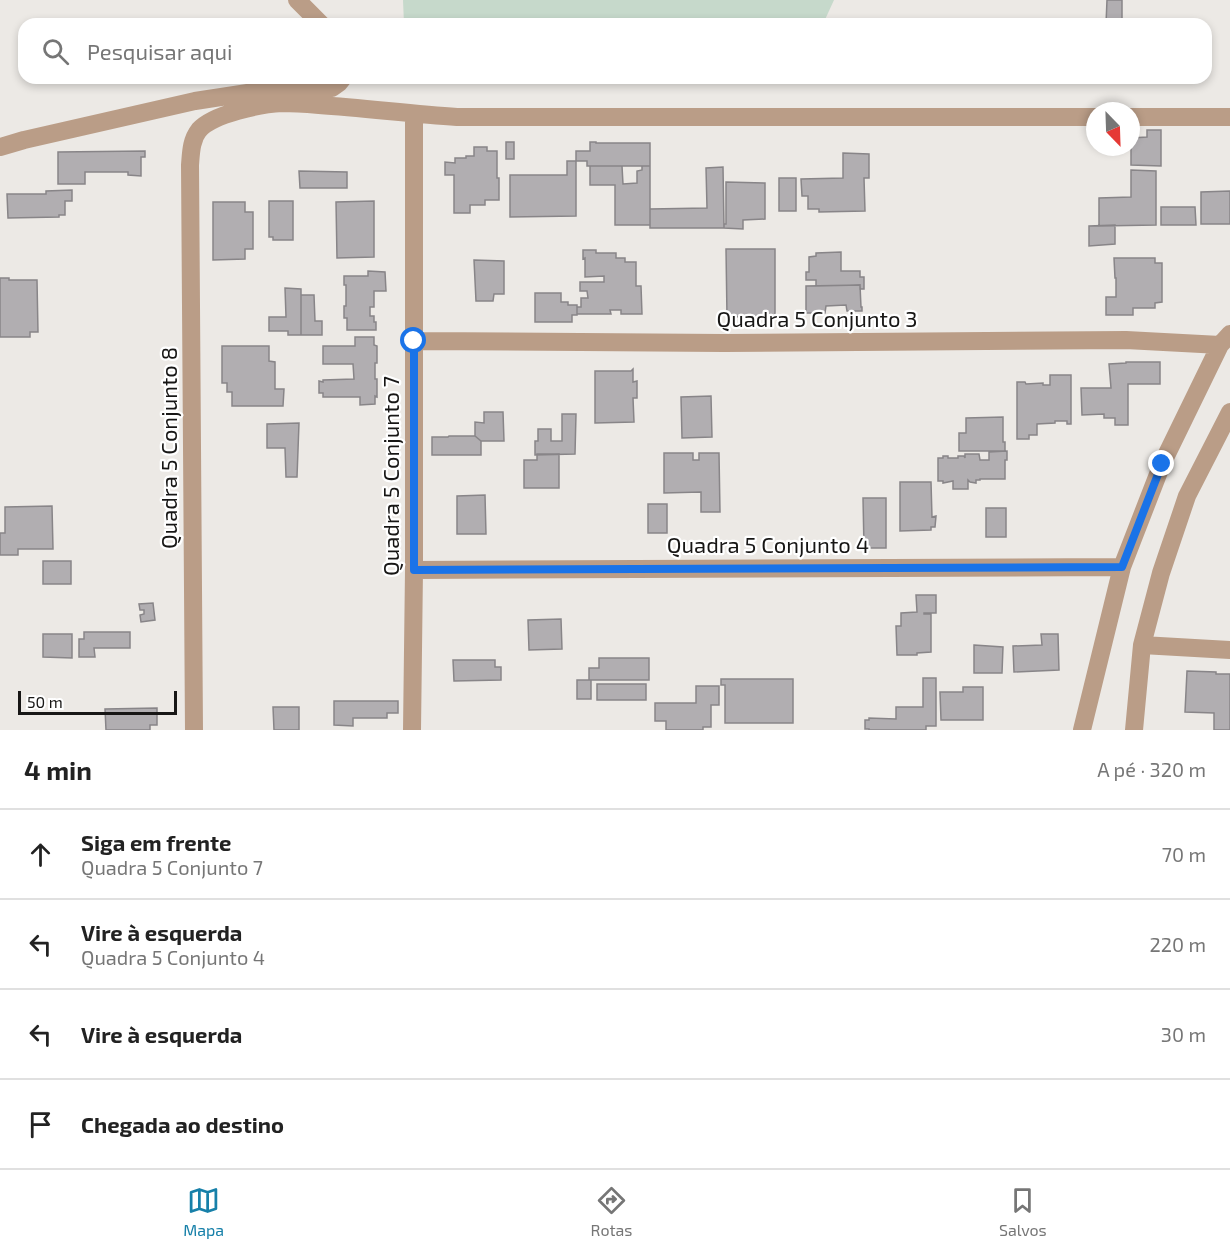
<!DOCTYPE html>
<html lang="pt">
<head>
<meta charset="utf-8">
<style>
  :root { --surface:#fff; --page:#f6f6f6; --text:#222; --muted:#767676; --line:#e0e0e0; --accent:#1780a9 }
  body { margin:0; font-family:"Exo 2",sans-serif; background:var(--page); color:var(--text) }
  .compass { position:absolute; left:1086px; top:102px; width:54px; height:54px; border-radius:50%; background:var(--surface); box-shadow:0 3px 9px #0003; rotate:157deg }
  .scale { position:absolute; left:18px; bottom:15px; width:159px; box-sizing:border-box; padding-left:6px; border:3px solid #171615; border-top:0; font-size:16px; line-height:21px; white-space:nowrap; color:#171615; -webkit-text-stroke:4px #fff; paint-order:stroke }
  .stop { position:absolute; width:18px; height:18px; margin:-14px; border:4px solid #1a73e8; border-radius:50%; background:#fff }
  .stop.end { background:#1a73e8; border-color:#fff; box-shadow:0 2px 6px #0008 }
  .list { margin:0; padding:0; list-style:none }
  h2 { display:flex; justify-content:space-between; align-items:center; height:78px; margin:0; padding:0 24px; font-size:26px }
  h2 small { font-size:20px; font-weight:400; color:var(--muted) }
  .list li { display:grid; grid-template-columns:39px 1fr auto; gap:18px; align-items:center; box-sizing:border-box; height:90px; padding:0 24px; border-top:2px solid var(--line) }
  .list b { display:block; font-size:22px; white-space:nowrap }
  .list p { margin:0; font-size:20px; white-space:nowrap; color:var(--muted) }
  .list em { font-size:20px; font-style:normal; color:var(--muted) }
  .icon { flex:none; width:33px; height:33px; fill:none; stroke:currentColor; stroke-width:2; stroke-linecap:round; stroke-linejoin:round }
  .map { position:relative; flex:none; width:1230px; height:730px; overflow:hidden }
  .search { position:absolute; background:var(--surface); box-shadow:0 3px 9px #0003; left:18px; right:18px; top:18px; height:66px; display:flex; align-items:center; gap:15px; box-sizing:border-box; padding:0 21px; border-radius:18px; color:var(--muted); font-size:22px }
  .sheet { height:438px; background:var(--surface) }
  nav { display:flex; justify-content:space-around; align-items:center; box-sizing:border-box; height:84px; border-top:2px solid var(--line); background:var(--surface); font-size:16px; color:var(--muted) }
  nav a { display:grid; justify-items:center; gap:3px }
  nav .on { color:var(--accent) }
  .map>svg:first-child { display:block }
  .green { fill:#c6d9cb }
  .building { fill:#b1aeb1; stroke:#888588; stroke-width:1.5 }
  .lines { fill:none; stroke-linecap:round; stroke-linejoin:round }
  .minor { stroke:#ba9d87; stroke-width:18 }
  .route { stroke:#1a73e8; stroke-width:8 }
  .labels { text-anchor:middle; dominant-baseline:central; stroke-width:4.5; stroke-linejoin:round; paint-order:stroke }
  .street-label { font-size:22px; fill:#171615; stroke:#fff }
</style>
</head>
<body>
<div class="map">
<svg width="1230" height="730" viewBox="0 0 1230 730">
  <rect width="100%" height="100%" fill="#ece9e5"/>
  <path class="green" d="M403,0H834L823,24H404Z"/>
  <path class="building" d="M1107,0H1122V24H1106Z
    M1147,130H1161V166L1131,165V138L1147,137Z
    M506,142H514V159H506Z
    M590,142H596V143H650V166H587V161H576V151H590Z
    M474,147H487V151H497V178H499V200H485V205H470V213H454V175H445V162L455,163V158H466V156H474Z
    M145,151V157H141V176L128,175V172H85V184H58V152Z
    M843,153L869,154V178H864L865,211L819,212V209H808V196H802L801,179L843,178Z
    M567,161H576V216L510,217V175H567Z
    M590,166H622L623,184L637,183V171L642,170V166H650V225H615V185H590Z
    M723,167L724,228H650V209L707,208L706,168Z
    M1131,170L1156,171V225L1099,226V198L1131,197Z
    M299,171L347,172V188H300Z
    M779,178H796V211H779Z
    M726,182L765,183V219L743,220V229L724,228V224H726Z
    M72,190V201H65V215H59V217L8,218L7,194H46V191Z
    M1230,191V224H1201V192Z
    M269,201H293V240H273V237H269Z
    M374,201V257L337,258L336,202Z
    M213,202H245V212H253V249H245V259L213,260Z
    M1161,207H1195L1196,225H1161Z
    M1115,225V244L1089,246V226Z
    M726,249H775V316L727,317Z
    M583,250H596V253H616V258H625V262H636V286H641L642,314H621V310H610L611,314H577V307H581V298H588L587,291H580V282H604V276L585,277V258L583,259Z
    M841,252V271H860V277H864V289H860V285L816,286V280H806V272H809V257L816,256V253Z
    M1114,258H1155V263H1162V302L1155,303V308H1133V315H1106V297H1116V278H1115Z
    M474,260L504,261V294H494L493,301H476Z
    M368,271L385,272L386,291H374V307H370V316H374V322H376V330H347V318H344V306H346V285H344V276H368Z
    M0,278H9V280H37L38,332H30V337H0Z
    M860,285L861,307H862V311H847L846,305L826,306L825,313H806V286Z
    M285,288L301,289V335H288V331H269V317H286Z
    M535,293H561V302H568V305H577V315H572V322H535Z
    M301,295H314L315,321H322V335H301Z
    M355,337H374V345L377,346V363H375V379H377V397L375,396V404L360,405V397H323V393H319V381L323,382V380L354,379L353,364H323V346H355Z
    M222,346H269V361L275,362V389H284L283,406H232V392H227V383H222Z
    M1126,362H1160V384H1128V425H1115V418H1104V414L1082,415L1081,388H1111L1109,364L1126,363Z
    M633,369V382L637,381V398H633L634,422L595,423V371H631Z
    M1050,375H1071V424H1067V421H1055V423L1037,424V435H1029V439H1017V382H1025L1026,384L1043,383V385H1050Z
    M711,396L712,437L682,438L681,397Z
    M484,412H503L504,441H481L475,436V422L484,423Z
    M562,414H576L575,454L535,455V441H538V429H551V441H562Z
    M1003,417V442H1005V451H959V433H966V418Z
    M299,423L297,477H286L285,448H267V424Z
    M449,436H475L481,441V455H432V437H448Z
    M1007,451V460H1005V479H980V480H976V483L970,482L968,480V489H953V481L943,483V481H938V458H943V456H948V458H958V456H964L965,458V454H979L980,460H989V452Z
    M664,453H693V460H699V453H719L720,512H701V492L664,493Z
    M537,454H559V488H524V460H537Z
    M900,482H931L932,517L936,516L935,527H931V530L900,531Z
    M485,495L486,534H457V496Z
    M863,498H886V548H864Z
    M648,504H667V533H648Z
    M52,506L53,549H18V555H0V533H5V507Z
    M986,508H1006V537H986Z
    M43,561H71V584H43Z
    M916,595H936V613H924V614H931V652L917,653V655H897L896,626H901V613L917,612Z
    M153,603L155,620L141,622L140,615L144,614V610H140L139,604Z
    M561,619L562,649L529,650L528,620Z
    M84,632H130V648H94L95,657H79V639H84Z
    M43,634H72V658L43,657Z
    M1041,634H1058L1059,670L1014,672L1013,646L1042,645Z
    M974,645L1003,647L1002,673H974Z
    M599,658H649V680H589V668H599Z
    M453,660H495V667H501V680L454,681Z
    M1187,671L1216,672V674H1230V730H1214V713L1185,712Z
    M923,678H936V726H926V730H869V729H865V720H869V718L896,719V707H923Z
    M721,679H793V723H725V685H721Z
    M577,680H591V699H577Z
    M597,684H646V700H597Z
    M696,686H719V705H711V727H703V730H666V721H655V703H696Z
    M963,687H983V720H941L940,692H963Z
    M334,701H398V713H387V718H353V726L334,725Z
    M273,707H299V730H274Z
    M157,708V725H150V730H106L105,709Z"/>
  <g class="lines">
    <path class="minor" d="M297,0L321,24
      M1131,117H1230
      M0,147L24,140L195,101L266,90L332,88L339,83L343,78
      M414,341L724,343L1126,340L1220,345
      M414,570L1122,567
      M1142,645L1230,650
      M194,730L190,165C191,153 191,140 199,130C213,114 261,104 282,103C294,103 307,104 319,105C365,108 411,114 457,117H1095
      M412,730L414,570V115
      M1082,730L1122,567L1162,464L1220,345L1230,334
      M1134,730L1142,645L1161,573L1187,496L1230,412"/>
  </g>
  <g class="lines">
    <path class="route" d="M414,341V570L1122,567L1162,464"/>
  </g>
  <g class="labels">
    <g class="street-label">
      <text x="817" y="318">Quadra 5 Conjunto 3</text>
      <text transform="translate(168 448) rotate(-90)">Quadra 5 Conjunto 8</text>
      <text transform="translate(390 476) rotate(-90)">Quadra 5 Conjunto 7</text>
      <text x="768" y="544">Quadra 5 Conjunto 4</text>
    </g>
  </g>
</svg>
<svg class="compass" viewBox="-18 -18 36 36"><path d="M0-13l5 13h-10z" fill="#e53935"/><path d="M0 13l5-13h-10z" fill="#767676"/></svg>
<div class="scale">50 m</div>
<div class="stop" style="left:414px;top:341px"></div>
<div class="stop end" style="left:1162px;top:464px"></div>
<div class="search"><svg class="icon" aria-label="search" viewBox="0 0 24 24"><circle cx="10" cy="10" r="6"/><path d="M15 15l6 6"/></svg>Pesquisar aqui</div>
</div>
<section class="sheet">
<h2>4 min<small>A pé · 320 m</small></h2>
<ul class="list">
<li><svg class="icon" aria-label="ahead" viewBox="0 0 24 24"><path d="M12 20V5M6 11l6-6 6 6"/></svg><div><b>Siga em frente</b><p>Quadra 5 Conjunto 7</p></div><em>70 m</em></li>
<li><svg class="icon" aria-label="left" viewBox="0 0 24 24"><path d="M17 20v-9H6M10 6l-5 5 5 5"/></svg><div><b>Vire à esquerda</b><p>Quadra 5 Conjunto 4</p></div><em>220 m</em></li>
<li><svg class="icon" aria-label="left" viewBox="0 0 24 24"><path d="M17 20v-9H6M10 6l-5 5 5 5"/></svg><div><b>Vire à esquerda</b></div><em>30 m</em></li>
<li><svg class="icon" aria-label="arrive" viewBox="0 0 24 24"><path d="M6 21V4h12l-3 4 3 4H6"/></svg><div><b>Chegada ao destino</b></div></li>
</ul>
</section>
<nav>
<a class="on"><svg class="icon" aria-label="map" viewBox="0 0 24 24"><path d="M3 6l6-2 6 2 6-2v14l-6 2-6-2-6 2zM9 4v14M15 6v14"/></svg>Mapa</a>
<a><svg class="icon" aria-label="directions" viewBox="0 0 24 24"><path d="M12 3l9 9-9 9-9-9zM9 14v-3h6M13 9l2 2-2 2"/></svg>Rotas</a>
<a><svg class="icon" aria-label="saved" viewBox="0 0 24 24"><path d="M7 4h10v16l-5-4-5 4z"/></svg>Salvos</a>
</nav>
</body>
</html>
